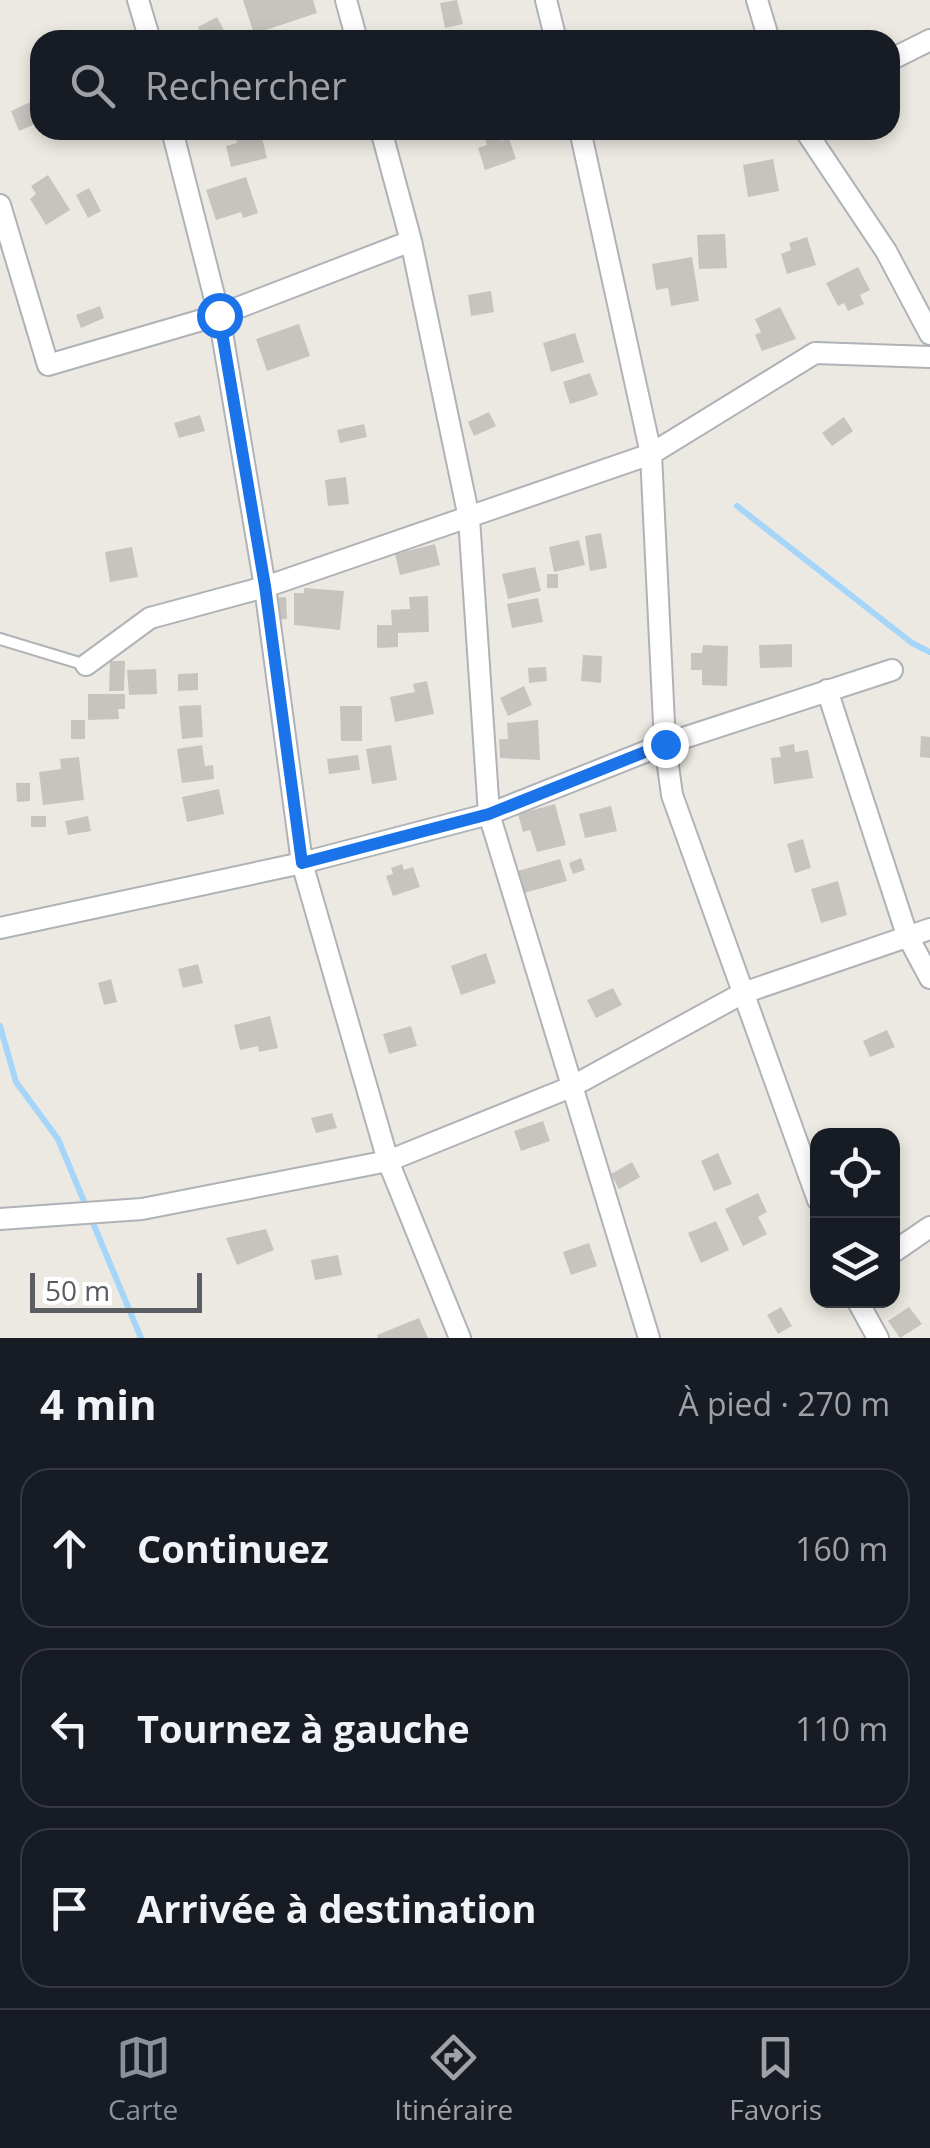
<!DOCTYPE html>
<html lang="fr">
<head>
<meta charset="utf-8">
<style>
  :root { --surface:#171b24; --page:#242831; --text:#f1f3f6; --muted:#9ea1a6; --line:#363941; --accent:#8c9099 }
  body { margin:0; font-family:"Open Sans",sans-serif; background:var(--page); color:var(--text) }
  .controls { position:absolute; right:30px; bottom:30px; display:grid; overflow:hidden; border-radius:20px; box-shadow:0 5px 15px #0003 }
  .controls button { width:90px; height:90px; display:grid; place-items:center; padding:0; border:0; border-bottom:2px solid var(--line); background:var(--surface); color:var(--text); font:50px sans-serif }
  .scale { position:absolute; left:30px; bottom:25px; width:172px; box-sizing:border-box; padding-left:10px; border:5px solid #5a5e62; border-top:0; font-size:28px; line-height:35px; white-space:nowrap; color:#5a5e62; -webkit-text-stroke:8px #fff; paint-order:stroke }
  .stop { position:absolute; width:30px; height:30px; margin:-22px; border:8px solid #1a73e8; border-radius:50%; background:#fff }
  .stop.end { background:#1a73e8; border-color:#fff; box-shadow:0 2px 10px #0008 }
  .list { margin:0; padding:0; list-style:none }
  h2 { display:flex; justify-content:space-between; align-items:center; height:130px; margin:0; padding:0 40px; font-size:42px }
  h2 small { font-size:32px; font-weight:400; color:var(--muted) }
  .list li { display:grid; grid-template-columns:65px 1fr auto; gap:30px; align-items:center; box-sizing:border-box; height:160px; margin:0 20px 20px; padding:0 20px; border:2px solid var(--line); border-radius:30px }
  .list b { display:block; font-size:38px; white-space:nowrap }
  .list em { font-size:32px; font-style:normal; color:var(--muted) }
  .icon { flex:none; width:55px; height:55px; fill:none; stroke:currentColor; stroke-width:2; stroke-linecap:round; stroke-linejoin:round }
  .map { position:relative; flex:none; width:930px; height:1338px; overflow:hidden }
  .search { position:absolute; background:var(--surface); box-shadow:0 5px 15px #0003; left:30px; right:30px; top:30px; height:110px; display:flex; align-items:center; gap:25px; box-sizing:border-box; padding:0 35px; border-radius:30px; color:var(--muted); font-size:38px }
  .sheet { height:670px; background:var(--surface) }
  nav { display:flex; justify-content:space-around; align-items:center; box-sizing:border-box; height:140px; border-top:2px solid var(--line); background:var(--surface); font-size:28px; color:var(--muted) }
  nav a { display:grid; justify-items:center; gap:5px }
  nav .on { color:var(--accent) }
  .map>svg:first-child { display:block }
  .lines { fill:none; stroke-linecap:round; stroke-linejoin:round }
  .stream { stroke:#a5d6f9; stroke-width:6 }
  .building { fill:#c7c4bf }
  .lane-casing { stroke:#afb2b6; stroke-width:14 }
  .street-casing { stroke:#afb2b6; stroke-width:24 }
  .lane { stroke:#fff; stroke-width:10 }
  .street { stroke:#fff; stroke-width:20 }
  .route { stroke:#1a73e8; stroke-width:12 }
</style>
</head>
<body>
<div class="map">
<svg width="930" height="1338" viewBox="0 0 930 1338">
  <rect width="100%" height="100%" fill="#ece9e2"/>
  <g class="lines">
    <path class="stream" d="M737,506L912,643L930,652
      M0,1026L16,1082L58,1139L141,1338"/>
  </g>
  <path class="building" d="M243,0H313L317,13L254,34Z
    M457,0L463,24L445,28L440,3Z
    M217,17L229,40H205L198,27Z
    M37,99L40,122L19,131L11,111Z
    M234,130H260L267,158L231,167L226,146L237,143Z
    M500,135L502,141L509,138L516,159L485,170L478,148L487,145L485,140Z
    M773,159L779,191L748,197L743,165Z
    M48,175L70,210L46,225L30,199L36,194L31,186Z
    M246,177L258,213L243,218L241,212L216,220L206,190Z
    M89,188L101,211L88,218L76,195Z
    M725,234L727,268L699,269L697,235Z
    M807,237L816,265L787,274L781,254L791,250L789,243Z
    M692,257L699,301L671,306L668,288L656,290L652,264Z
    M858,267L870,290L860,295L864,304L848,311L844,303L838,306L826,283Z
    M491,291L494,312L471,316L468,295Z
    M100,306L104,318L81,328L76,315Z
    M780,307L796,339L762,351L755,335L761,332L755,319Z
    M299,324L310,356L267,371L256,339Z
    M575,333L584,362L551,372L543,343Z
    M590,373L598,395L570,404L563,382Z
    M489,412L496,426L474,436L468,422Z
    M200,415L205,431L179,438L174,423Z
    M844,417L853,431L832,446L822,433Z
    M364,424L367,437L340,443L337,430Z
    M346,477L349,504L328,506L325,480Z
    M601,533L607,568L590,571L585,536Z
    M579,540L585,565L554,572L549,547Z
    M435,544L440,565L400,575L395,554Z
    M132,547L138,577L110,582L105,552Z
    M535,567L541,591L508,599L502,574Z
    M547,574H558V588H547Z
    M304,588L344,591L340,630L294,625V593H304Z
    M428,596L429,632L398,633V647L377,648V625H392L391,610L410,609L409,597Z
    M286,597L287,619L270,620L269,598Z
    M538,598L543,622L512,628L507,604Z
    M792,644V667L760,668L759,645Z
    M703,645L728,646L727,686L702,685V670H691V653H702Z
    M583,655L602,656L601,683L581,681Z
    M110,661H125L124,691H109Z
    M546,667L547,681L529,683L528,668Z
    M156,669L157,694L129,695L127,670Z
    M198,673V690L178,691V674Z
    M427,681L434,714L395,722L390,697L415,692L413,684Z
    M524,686L532,705L508,716L500,698Z
    M88,694H125V709H118L119,719L88,720Z
    M201,705L203,737L182,739L179,706Z
    M340,706H362V741H341Z
    M71,720H85V739H71Z
    M538,720L540,760L500,758L499,739H508L507,723Z
    M921,736L930,737V758L920,757Z
    M794,744L795,752L808,750L813,778L774,784L771,758L781,757L779,747Z
    M202,745L205,766L213,765L214,779L182,783L177,749Z
    M391,745L397,780L372,784L366,749Z
    M358,755L360,770L329,774L327,759Z
    M79,757L84,800L43,805L39,772L61,769L60,759Z
    M16,783H30V801L17,802Z
    M219,789L224,814L187,822L182,797Z
    M555,804L566,845L537,852L530,830L523,832L518,814Z
    M611,806L617,831L585,838L579,814Z
    M31,816H46V827H31Z
    M88,816L91,831L68,835L65,821Z
    M803,839L811,868L795,873L787,844Z
    M581,858L585,870L573,874L569,863Z
    M560,859L567,881L506,898L500,876Z
    M402,864L404,870L413,867L420,887L393,896L386,876L393,874L391,868Z
    M838,881L847,915L821,923L811,889Z
    M486,953L496,983L461,995L451,966Z
    M198,964L203,983L183,988L178,969Z
    M111,979L117,1002L104,1005L98,983Z
    M613,988L622,1005L596,1018L587,1000Z
    M270,1016L278,1048L259,1052L258,1046L240,1050L234,1025Z
    M411,1026L417,1046L389,1054L383,1034Z
    M887,1030L895,1047L870,1057L863,1041Z
    M332,1113L337,1128L316,1133L311,1118Z
    M543,1121L550,1141L521,1151L514,1131Z
    M718,1153L732,1184L714,1191L701,1161Z
    M632,1162L640,1177L619,1189L611,1174Z
    M758,1193L767,1212L758,1217L767,1234L743,1246L725,1209Z
    M716,1221L729,1250L701,1263L688,1233Z
    M266,1229L274,1250L237,1265L226,1238Z
    M589,1243L597,1266L571,1275L563,1252Z
    M338,1255L342,1275L315,1280L311,1260Z
    M781,1307L792,1326L778,1334L767,1315Z
    M909,1307L922,1324L900,1338L888,1321Z
    M419,1318L428,1338H378L377,1335Z"/>
  <g class="lines">
    <defs>
      <path id="lane" d="M0,639L86,665"/>
      <path id="street" d="M138,0L150,40
        M346,0L357,40
        M546,0L556,40
        M757,0L769,40
        M890,60L930,40
        M172,130L219,315L265,587L302,863L388,1161L460,1338
        M381,130L411,241L469,518L489,814L649,1338
        M580,130L651,454L665,744L672,795L818,1200
        M805,130L886,251L930,334
        M0,205L48,365L219,315L411,241
        M86,665L150,618L265,587L651,454L815,353L930,357
        M827,690L907,935L930,978
        M0,928L302,863L489,814L665,744L892,670
        M0,1219L142,1209L388,1161L571,1087L743,993L930,929
        M892,1253L930,1227
        M857,1300L878,1338"/>
    </defs>
    <use href="#lane" class="lane-casing"/>
    <use href="#street" class="street-casing"/>
    <use href="#lane" class="lane"/>
    <use href="#street" class="street"/>
  </g>
  <g class="lines">
    <path class="route" d="M219,315L265,586L302,863L489,814L665,744"/>
  </g>
</svg>
<div class="controls">
<button><svg class="icon" aria-label="locate" viewBox="0 0 24 24"><circle cx="12" cy="12" r="6"/><path d="M12 2v4M12 18v4M2 12h4M18 12h4"/></svg></button>
<button><svg class="icon" aria-label="layers" viewBox="0 0 24 24"><path d="M12 4l9 5-9 5-9-5zM3 14l9 5 9-5"/></svg></button>
</div>
<div class="scale">50 m</div>
<div class="stop" style="left:219px;top:315px"></div>
<div class="stop end" style="left:665px;top:744px"></div>
<div class="search"><svg class="icon" aria-label="search" viewBox="0 0 24 24"><circle cx="10" cy="10" r="6"/><path d="M15 15l6 6"/></svg>Rechercher</div>
</div>
<section class="sheet">
<h2>4 min<small>À pied · 270 m</small></h2>
<ul class="list">
<li><svg class="icon" aria-label="ahead" viewBox="0 0 24 24"><path d="M12 20V5M6 11l6-6 6 6"/></svg><div><b>Continuez</b></div><em>160 m</em></li>
<li><svg class="icon" aria-label="left" viewBox="0 0 24 24"><path d="M17 20v-9H6M10 6l-5 5 5 5"/></svg><div><b>Tournez à gauche</b></div><em>110 m</em></li>
<li><svg class="icon" aria-label="arrive" viewBox="0 0 24 24"><path d="M6 21V4h12l-3 4 3 4H6"/></svg><div><b>Arrivée à destination</b></div></li>
</ul>
</section>
<nav>
<a class="on"><svg class="icon" aria-label="map" viewBox="0 0 24 24"><path d="M3 6l6-2 6 2 6-2v14l-6 2-6-2-6 2zM9 4v14M15 6v14"/></svg>Carte</a>
<a><svg class="icon" aria-label="directions" viewBox="0 0 24 24"><path d="M12 3l9 9-9 9-9-9zM9 14v-3h6M13 9l2 2-2 2"/></svg>Itinéraire</a>
<a><svg class="icon" aria-label="saved" viewBox="0 0 24 24"><path d="M7 4h10v16l-5-4-5 4z"/></svg>Favoris</a>
</nav>
</body>
</html>
